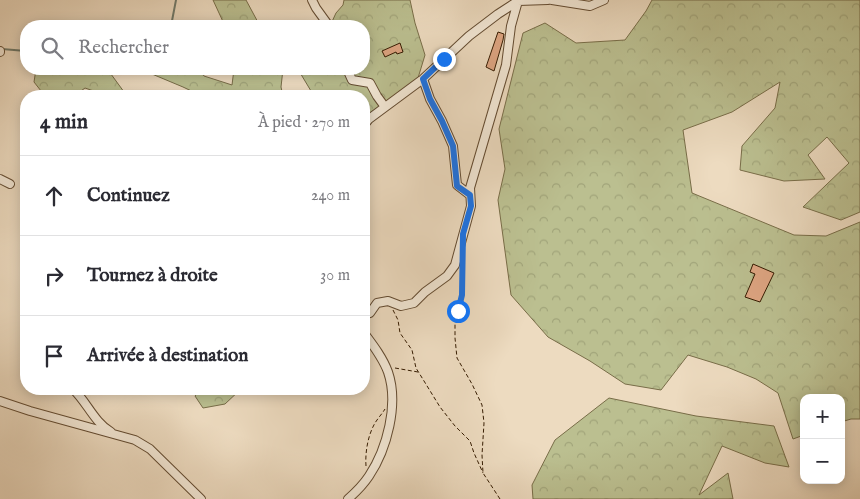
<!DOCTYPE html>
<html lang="fr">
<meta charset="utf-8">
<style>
body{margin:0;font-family:"IM FELL English",serif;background:#f7f7f7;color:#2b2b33}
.controls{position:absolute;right:15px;bottom:15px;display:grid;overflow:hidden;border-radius:10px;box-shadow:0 2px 12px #0003}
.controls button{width:45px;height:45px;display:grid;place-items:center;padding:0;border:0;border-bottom:1px solid #e1e1e2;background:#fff;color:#2b2b33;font:25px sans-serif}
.stop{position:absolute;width:15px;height:15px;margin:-11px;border:4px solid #1a73e8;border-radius:50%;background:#fff}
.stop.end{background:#1a73e8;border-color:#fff;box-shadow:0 1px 5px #0008}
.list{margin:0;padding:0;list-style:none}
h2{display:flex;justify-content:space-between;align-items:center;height:65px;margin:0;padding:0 20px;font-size:21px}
h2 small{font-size:16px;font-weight:400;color:#7c7c81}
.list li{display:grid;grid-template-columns:32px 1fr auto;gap:15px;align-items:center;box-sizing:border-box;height:80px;padding:0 20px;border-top:1px solid #e1e1e2}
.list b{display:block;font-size:19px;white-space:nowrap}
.list em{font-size:16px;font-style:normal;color:#7c7c81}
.icon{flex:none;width:28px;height:28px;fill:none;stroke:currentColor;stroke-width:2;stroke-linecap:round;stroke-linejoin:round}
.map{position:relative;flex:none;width:860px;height:499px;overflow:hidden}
.search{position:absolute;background:#fff;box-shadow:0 2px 12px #0003;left:20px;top:20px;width:350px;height:55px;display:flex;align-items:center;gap:12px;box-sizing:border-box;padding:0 18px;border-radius:20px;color:#7c7c81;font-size:19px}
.panel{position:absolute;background:#fff;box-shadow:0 2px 12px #0003;left:20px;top:90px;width:350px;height:305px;border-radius:20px}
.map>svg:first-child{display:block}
</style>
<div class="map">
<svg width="860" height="499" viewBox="0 0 860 499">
<defs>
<pattern id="forest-crowns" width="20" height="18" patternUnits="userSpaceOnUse" patternTransform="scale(1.25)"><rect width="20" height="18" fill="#bbbf90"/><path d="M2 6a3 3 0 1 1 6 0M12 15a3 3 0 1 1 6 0" fill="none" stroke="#a1a47a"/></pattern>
</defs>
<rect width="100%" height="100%" fill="#eddbc0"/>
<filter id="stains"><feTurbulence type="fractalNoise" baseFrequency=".004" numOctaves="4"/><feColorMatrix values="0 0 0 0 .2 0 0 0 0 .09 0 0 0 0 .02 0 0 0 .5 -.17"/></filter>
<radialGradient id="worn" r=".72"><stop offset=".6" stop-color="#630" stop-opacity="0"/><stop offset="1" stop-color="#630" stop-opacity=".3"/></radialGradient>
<!-- forest -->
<path fill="url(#forest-crowns)" stroke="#786d48" d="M 213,0 L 246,0 L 260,26 L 225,26 Z
M 344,0 L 410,0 L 415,23 L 425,55 L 418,78 L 364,122 L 364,96 L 314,96 L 299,71 L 300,69 L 364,69 L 364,26 L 330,26 L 336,13 L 343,5 Z
M 652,0 L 860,0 L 860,212 L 841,220 L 803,207 L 849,163 L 827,137 L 808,155 L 825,179 L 784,181 L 740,170 L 742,146 L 775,108 L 780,82 L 732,112 L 683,130 L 692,193 L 794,235 L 826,236 L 860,222 L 860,419 L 851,419 L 841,422 L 841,398 L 804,398 L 804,435 L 793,439 L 778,393 L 756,379 L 727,367 L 688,355 L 661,390 L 625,384 L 590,361 L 548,337 L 511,295 L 498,200 L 505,169 L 499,129 L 523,33 L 545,23 L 576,43 L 625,40 L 646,11 Z
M 36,69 L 109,69 L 108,70 L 127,96 L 108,96 L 85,88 L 74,96 L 45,96 L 34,82 Z
M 140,69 L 199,69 L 204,76 L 232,85 L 234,69 L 283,69 L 281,87 L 283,96 L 202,96 L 183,87 Z
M 201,389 L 241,389 L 225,404 L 203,408 L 195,396 Z
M 609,398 L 696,416 L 774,426 L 789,467 L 765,463 L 722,446 L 699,495 L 728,473 L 733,499 L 533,499 L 532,485 L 555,440 Z"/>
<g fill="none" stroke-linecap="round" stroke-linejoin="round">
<!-- stream -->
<path stroke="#717b6c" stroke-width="2" d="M 171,26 L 176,0
M 2,49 L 26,51"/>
</g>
<!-- building -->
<path fill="#dea582" stroke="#351b01" d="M 498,32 L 504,34 L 503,40 L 494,71 L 486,67 Z
M 400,43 L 403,52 L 397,54 L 396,52 L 385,57 L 382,51 Z
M 753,264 L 774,273 L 760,302 L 745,297 L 755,274 L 750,272 Z"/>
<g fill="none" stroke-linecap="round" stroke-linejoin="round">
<defs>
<path id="minor" d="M 312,0 L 316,8 L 329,26
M 552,0 L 590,6 L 604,0
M 0,52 L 0,51
M 347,69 L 352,80 L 370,83 L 377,96 L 385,107
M 423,79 L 430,99 L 442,121 L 453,146 L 457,185 L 470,195
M 364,125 L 369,119 L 423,79 L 469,36 L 498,14 L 518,1 L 548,0
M 0,179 L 10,184
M 364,314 L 370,313 L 377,303 L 388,301 L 401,306 L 414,303 L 425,292 L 447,276 L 455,265 L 471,206 L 470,188 L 506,65 L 511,26 L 518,1
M 73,389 C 87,402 94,422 111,432
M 0,401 L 30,411 L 135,440 L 150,449 L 201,499
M 348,499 C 356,492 363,485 369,476 C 387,449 399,404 388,372 C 383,358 373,345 364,333"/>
</defs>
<!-- minor casing -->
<use href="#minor" stroke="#634b31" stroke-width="10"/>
<!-- path -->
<path stroke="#351b01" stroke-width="1" stroke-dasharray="4 2.5" stroke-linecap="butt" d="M 462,267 L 462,295 L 455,324 L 455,338 L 457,358 L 472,384 L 482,405 L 484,423 L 482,455 L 483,473 L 500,499
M 393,310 L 398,320 L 400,333 L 412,350 L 416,368 L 440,407 L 455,426 L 470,441 L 474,453 L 483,473
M 395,368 L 418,372
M 366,466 C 365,452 368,435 375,423 C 378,418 382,414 385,409"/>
<!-- minor -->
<use href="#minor" stroke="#f3e8d6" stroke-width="8"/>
</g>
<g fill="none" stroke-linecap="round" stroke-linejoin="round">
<!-- route -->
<path stroke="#1a73e8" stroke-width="6" d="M 444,59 L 423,79 L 430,99 L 442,121 L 453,146 L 457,186 L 470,195 L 471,206 L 463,234 L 462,295 L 458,311"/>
</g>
<rect width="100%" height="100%" filter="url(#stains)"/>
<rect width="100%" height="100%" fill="url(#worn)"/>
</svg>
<div class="controls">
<button>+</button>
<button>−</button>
</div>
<div class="stop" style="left:458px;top:311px"></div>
<div class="stop end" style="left:444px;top:59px"></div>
<div class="search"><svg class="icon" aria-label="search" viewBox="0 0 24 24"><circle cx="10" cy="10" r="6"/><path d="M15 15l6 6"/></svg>Rechercher</div>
<section class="panel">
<h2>4 min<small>À pied · 270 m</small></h2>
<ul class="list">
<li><svg class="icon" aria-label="ahead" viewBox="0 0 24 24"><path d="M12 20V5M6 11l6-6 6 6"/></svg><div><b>Continuez</b></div><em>240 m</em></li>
<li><svg class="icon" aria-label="right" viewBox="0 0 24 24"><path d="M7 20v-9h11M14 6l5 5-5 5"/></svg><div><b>Tournez à droite</b></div><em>30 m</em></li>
<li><svg class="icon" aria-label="arrive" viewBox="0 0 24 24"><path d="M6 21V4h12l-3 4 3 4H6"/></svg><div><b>Arrivée à destination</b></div></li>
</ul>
</section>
</div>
